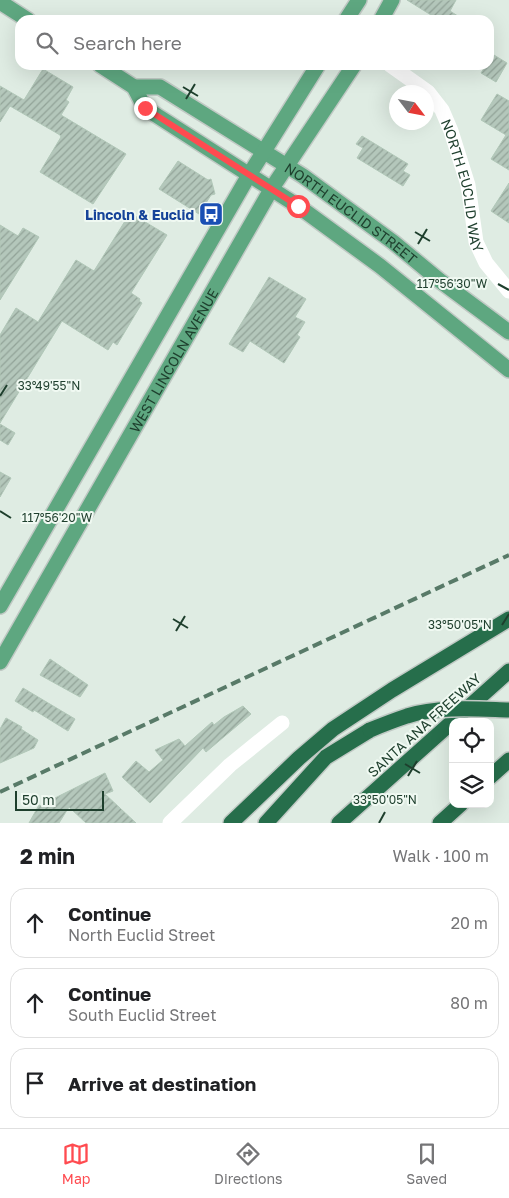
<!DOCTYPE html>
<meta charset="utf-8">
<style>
body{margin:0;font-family:"Golos Text",sans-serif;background:#f2f2f2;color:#202124}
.controls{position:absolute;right:15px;bottom:15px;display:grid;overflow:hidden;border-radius:10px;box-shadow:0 5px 20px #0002}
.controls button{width:45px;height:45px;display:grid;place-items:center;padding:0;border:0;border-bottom:1px solid #e0e0e0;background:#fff;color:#202124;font:25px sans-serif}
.compass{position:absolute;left:389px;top:85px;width:45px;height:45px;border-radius:50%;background:#fff;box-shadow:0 5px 20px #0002;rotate:122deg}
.scale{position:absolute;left:15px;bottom:12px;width:89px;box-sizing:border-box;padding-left:5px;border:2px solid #1e3f2d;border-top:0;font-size:14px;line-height:18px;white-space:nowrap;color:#1e3f2d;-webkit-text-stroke:4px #f0f9f2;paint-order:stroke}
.stop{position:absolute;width:15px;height:15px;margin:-11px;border:4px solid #ff4b50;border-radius:50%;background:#fff}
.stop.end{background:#ff4b50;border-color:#fff;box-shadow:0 1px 5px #0008}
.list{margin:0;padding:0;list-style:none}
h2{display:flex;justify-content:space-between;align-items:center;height:65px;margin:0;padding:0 20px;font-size:21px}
h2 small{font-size:16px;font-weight:400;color:#757577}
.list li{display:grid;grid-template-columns:32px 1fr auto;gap:15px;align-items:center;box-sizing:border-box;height:70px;margin:0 10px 10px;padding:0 10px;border:1px solid #e0e0e0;border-radius:15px}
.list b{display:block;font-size:19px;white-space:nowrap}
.list p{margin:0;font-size:16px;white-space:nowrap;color:#757577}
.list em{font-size:16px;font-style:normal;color:#757577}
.icon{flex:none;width:28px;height:28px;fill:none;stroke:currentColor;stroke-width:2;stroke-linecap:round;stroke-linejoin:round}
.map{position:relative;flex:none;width:509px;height:823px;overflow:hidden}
.search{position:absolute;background:#fff;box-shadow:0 5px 20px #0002;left:15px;right:15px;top:15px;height:55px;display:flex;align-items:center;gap:12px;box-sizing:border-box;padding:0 18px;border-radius:15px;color:#757577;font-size:19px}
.sheet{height:305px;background:#fff}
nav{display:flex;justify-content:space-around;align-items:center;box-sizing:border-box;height:70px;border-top:1px solid #e0e0e0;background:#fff;font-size:14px;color:#757577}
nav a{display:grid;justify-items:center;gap:2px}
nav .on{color:#ff4b50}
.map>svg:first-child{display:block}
</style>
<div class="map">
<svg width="509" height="823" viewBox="0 0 509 823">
<defs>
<pattern id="building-hatch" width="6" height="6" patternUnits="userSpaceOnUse" patternTransform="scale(1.25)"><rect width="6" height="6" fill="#b4c7bb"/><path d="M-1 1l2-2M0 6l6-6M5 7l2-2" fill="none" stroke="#92a398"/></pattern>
</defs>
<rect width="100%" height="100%" fill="#dfece3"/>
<!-- building -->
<path fill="url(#building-hatch)" stroke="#b1c7b8" d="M 407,0 L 456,0 L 450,11 L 464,20 L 439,20 Z
M 489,52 L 507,63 L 496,82 L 481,73 L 486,65 L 489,65 Z
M 43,69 L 73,87 L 66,100 L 69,102 L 61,115 L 126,154 L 93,204 L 40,172 L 61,137 L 60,135 L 10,106 L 0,122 L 0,86 L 24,100 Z
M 497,94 L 509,101 L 509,170 L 491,159 L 506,135 L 481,120 Z
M 362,136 L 408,164 L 403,171 L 410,175 L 403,186 L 357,158 L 363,148 L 356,144 Z
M 178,161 L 208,180 L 211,179 L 215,194 L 211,195 L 199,214 L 159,189 Z
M 509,183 L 509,223 L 491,211 Z
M 130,213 L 167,235 L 131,293 L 140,299 L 139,301 L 142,303 L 117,345 L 113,342 L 108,350 L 62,321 L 0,423 L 0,335 L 16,308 L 38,322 L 76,260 L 94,271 Z
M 0,225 L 18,236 L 23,228 L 39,237 L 0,300 Z
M 269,277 L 306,299 L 295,317 L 305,322 L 297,335 L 300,337 L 284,363 L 250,341 L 243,352 L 229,344 Z
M 0,424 L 15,433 L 8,445 L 0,440 Z
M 0,472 L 11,478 L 0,497 Z
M 50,659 L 88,685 L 80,697 L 40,675 Z
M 23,688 L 75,719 L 68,731 L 34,710 L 33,712 L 15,701 Z
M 243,706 L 251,714 L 206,752 L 203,748 L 150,803 L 122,777 L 136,761 L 149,772 L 163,760 L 155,750 L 179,739 L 185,746 L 212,722 L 214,725 L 224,717 Z
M 6,718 L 22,727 L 21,729 L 38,740 L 34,748 L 0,763 L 0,729 Z
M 105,773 L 113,791 L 105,794 L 136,823 L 86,823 L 69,807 L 59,823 L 29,823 L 39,805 L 43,807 L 47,802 Z"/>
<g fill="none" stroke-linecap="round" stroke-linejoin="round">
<defs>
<g id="major">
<path d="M 0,2 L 28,20"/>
<path d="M 346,20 L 359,0"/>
<path d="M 381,20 L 392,0"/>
<path d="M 100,65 L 134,87 L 145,108 L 298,206 L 380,266 L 509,370"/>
<path id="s2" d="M 134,87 L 160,87 L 303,176 L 393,242 L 439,280 L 509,332"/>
<path d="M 0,606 L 249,175 L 318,65"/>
<path id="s3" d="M 0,662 L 272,188 L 354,65"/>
</g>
<path id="highway" d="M 490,777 L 509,760
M 231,823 L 299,758 L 333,729 L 392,690 L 509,619
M 266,823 L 326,757 L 370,730
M 339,823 L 509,671
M 440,823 L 461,804"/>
</defs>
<!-- major casing -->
<use href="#major" stroke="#c0c9c4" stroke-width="18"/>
<!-- highway casing -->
<use href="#highway" stroke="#c0c9c4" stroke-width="18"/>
<!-- minor -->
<g stroke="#fff" stroke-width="15">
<path id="s1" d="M 390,65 L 428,92 L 442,110 L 451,131 L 468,185 L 476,242 L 486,263 L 509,291"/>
<path d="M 170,823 L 230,765 L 282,723"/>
</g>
<!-- major -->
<use href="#major" stroke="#5ea780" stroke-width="15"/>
<!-- highway -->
<use href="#highway" stroke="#266e4b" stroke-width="15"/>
<!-- rail -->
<path stroke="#587a68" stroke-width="4" stroke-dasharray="10 5" stroke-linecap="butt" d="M 0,792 L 509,555"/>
<defs>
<path id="highway-bridge" d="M 370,730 C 382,725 395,720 407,716 C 440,706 475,709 509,710"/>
</defs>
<!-- highway-bridge casing -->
<use href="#highway-bridge" stroke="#c0c9c4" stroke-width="18" stroke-linecap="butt"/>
<!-- highway-bridge -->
<use href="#highway-bridge" stroke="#266e4b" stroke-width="15"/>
</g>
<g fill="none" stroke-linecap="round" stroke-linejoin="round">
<!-- route -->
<path stroke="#ff4b50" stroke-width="6" d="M 145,108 L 298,206"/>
</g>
<!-- ticks -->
<path fill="none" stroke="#1e3f2d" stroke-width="2" d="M 183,87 L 198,96M 186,99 L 195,84M 415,232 L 430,241M 418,244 L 427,229M 498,284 L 509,290M 0,396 L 7,385M 0,511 L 11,518M 173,619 L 188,628M 502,625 L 509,614M 176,631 L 185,616M 405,764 L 420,773M 408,776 L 417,761M 379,823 L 385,812"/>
<!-- icons -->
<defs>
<symbol id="bus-square" viewBox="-11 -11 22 22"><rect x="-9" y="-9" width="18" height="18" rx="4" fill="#1a4fb4" stroke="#f0f9f2"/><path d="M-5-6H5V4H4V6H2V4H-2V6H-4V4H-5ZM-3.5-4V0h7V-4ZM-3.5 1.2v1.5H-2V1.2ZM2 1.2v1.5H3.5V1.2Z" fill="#fff"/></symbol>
</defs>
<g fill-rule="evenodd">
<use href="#bus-square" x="197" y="200" width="28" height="28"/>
</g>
<g text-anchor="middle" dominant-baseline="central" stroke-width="4" stroke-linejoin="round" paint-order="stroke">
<!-- street labels -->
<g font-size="14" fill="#1e3f2d" stroke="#f0f9f2">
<text stroke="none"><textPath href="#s1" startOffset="148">NORTH EUCLID WAY</textPath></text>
<text stroke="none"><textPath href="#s2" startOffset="255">NORTH EUCLID STREET</textPath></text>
<text stroke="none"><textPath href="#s3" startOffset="348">WEST LINCOLN AVENUE</textPath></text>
<text transform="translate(424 725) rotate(-42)">SANTA ANA FREEWAY</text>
</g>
<!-- transit labels -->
<g font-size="14" font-weight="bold" fill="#164399" stroke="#f0f9f2" text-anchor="end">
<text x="194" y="214">Lincoln &amp; Euclid</text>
</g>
</g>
<g font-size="12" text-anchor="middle" fill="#1e3f2d" stroke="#f0f9f2" stroke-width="4" stroke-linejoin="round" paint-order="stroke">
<text x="452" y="288">117°56'30"W</text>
<text x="49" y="390">33°49'55"N</text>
<text x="57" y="522">117°56'20"W</text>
<text x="460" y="629">33°50'05"N</text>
<text x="385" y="804">33°50'05"N</text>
</g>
</svg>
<div class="controls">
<button><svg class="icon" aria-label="locate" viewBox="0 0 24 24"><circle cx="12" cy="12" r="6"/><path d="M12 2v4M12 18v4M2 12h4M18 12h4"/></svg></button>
<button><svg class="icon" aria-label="layers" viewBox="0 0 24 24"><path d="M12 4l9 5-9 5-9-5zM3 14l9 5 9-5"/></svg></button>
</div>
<svg class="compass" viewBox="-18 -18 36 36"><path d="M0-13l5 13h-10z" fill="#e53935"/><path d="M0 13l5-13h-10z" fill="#757577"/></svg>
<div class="scale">50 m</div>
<div class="stop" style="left:298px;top:206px"></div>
<div class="stop end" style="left:145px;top:108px"></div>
<div class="search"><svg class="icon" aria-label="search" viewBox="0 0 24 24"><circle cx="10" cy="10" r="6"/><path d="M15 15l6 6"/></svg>Search here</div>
</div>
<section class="sheet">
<h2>2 min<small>Walk · 100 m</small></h2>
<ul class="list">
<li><svg class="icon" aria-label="ahead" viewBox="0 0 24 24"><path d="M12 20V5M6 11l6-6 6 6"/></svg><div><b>Continue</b><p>North Euclid Street</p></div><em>20 m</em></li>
<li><svg class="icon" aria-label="ahead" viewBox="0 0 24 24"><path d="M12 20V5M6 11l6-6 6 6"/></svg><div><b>Continue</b><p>South Euclid Street</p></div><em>80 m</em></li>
<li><svg class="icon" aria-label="arrive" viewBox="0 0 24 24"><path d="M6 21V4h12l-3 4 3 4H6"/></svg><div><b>Arrive at destination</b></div></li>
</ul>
</section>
<nav>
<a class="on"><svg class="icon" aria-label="map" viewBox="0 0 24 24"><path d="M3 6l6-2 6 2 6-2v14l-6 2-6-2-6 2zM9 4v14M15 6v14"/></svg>Map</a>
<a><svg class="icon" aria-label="directions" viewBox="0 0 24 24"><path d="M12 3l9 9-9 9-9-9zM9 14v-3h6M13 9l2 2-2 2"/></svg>Directions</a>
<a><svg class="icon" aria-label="saved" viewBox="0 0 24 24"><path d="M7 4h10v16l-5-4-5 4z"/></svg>Saved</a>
</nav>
